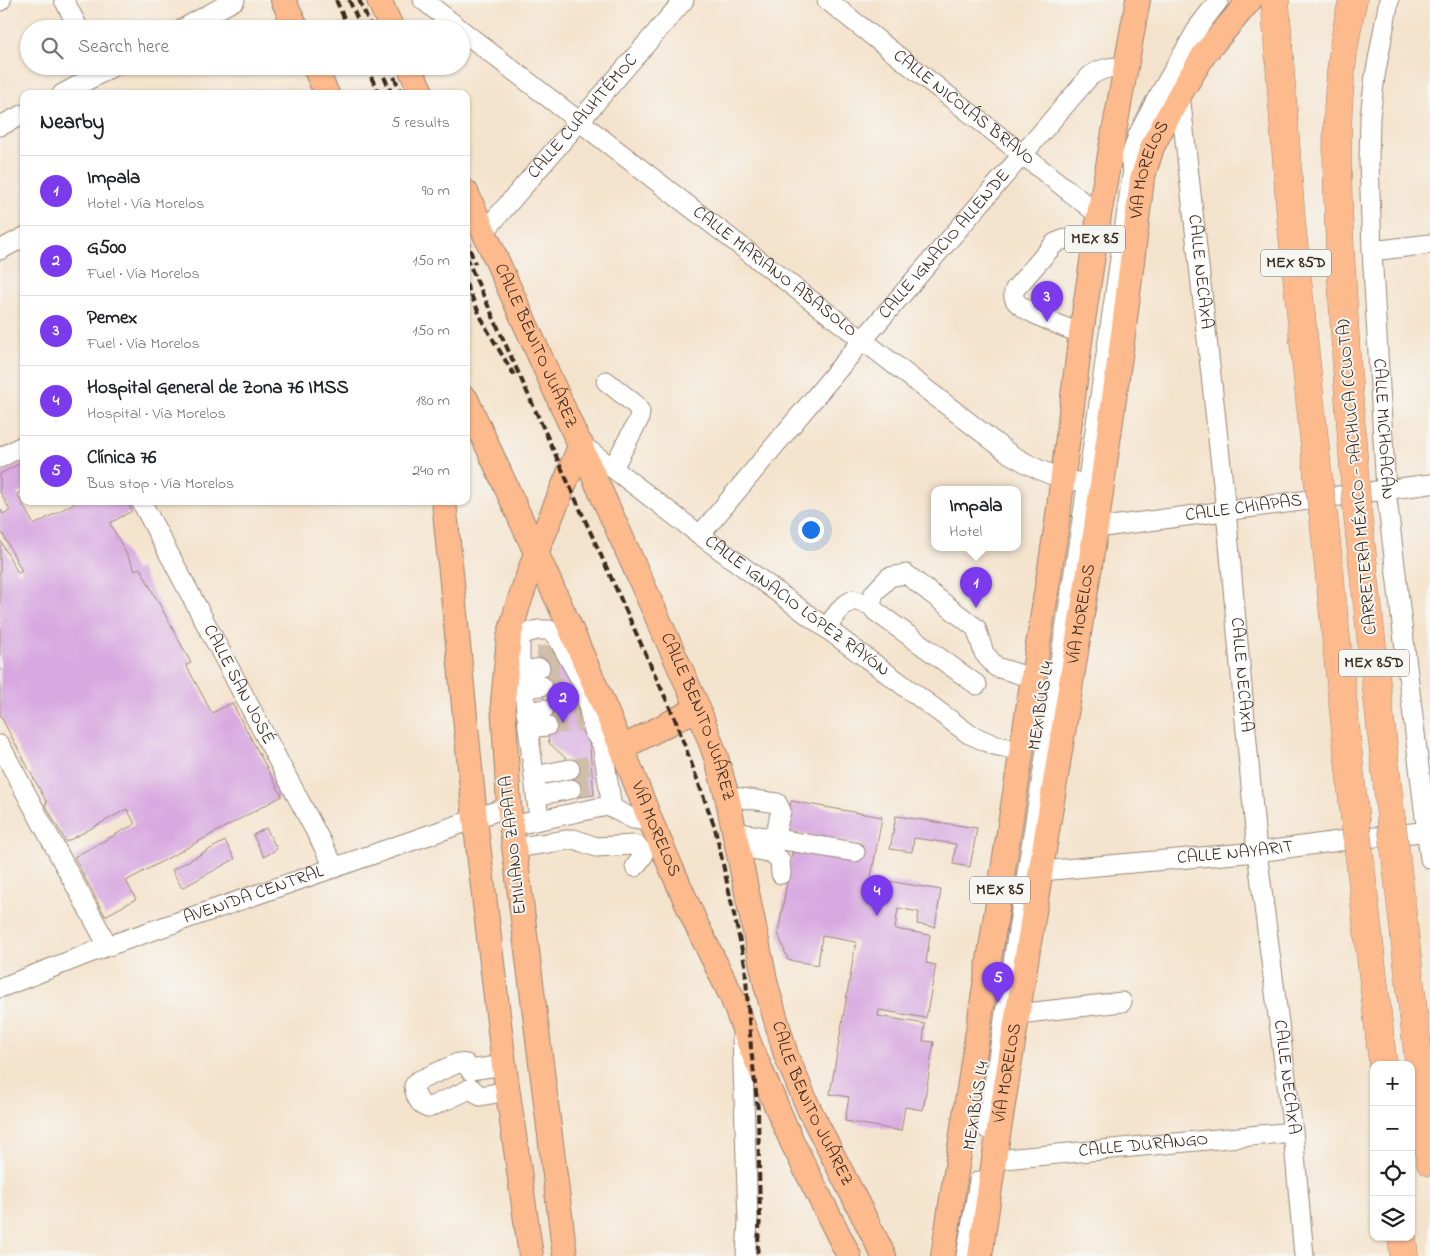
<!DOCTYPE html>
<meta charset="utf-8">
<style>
body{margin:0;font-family:"Indie Flower",sans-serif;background:#f2f2f2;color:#202124}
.controls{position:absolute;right:15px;bottom:15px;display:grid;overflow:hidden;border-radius:10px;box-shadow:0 1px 4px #0004}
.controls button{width:45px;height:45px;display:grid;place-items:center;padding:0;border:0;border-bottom:1px solid #e0e0e0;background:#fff;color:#202124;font:25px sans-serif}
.you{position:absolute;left:810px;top:529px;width:18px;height:18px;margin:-12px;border:4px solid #fff;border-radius:50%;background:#1a73e8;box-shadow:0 0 0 8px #1a73e833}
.badge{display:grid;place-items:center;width:32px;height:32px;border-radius:50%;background:#7c3aed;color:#fff;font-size:16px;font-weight:700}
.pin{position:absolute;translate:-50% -41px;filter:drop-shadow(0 1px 2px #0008)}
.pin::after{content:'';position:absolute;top:26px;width:18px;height:15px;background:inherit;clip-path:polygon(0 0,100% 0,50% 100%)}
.popup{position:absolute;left:931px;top:486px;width:90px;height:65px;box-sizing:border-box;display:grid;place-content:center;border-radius:10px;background:#fff;filter:drop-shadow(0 1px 4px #0005);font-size:16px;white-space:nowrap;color:#757577}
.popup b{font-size:19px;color:#202124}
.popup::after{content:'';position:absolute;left:50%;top:100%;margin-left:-10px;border:10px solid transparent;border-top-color:#fff}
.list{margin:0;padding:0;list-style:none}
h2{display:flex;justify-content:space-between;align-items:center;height:65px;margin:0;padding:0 20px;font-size:21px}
h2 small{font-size:16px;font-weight:400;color:#757577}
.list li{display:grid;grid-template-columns:32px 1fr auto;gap:15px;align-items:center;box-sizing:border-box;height:70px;padding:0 20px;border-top:1px solid #e0e0e0}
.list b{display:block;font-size:19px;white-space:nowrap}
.list p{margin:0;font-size:16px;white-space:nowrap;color:#757577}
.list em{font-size:16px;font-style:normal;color:#757577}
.icon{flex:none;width:28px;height:28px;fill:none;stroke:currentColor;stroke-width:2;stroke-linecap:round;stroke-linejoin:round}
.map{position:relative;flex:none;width:1430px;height:1256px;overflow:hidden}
.search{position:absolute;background:#fff;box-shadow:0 1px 4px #0004;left:20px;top:20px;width:450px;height:55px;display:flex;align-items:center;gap:12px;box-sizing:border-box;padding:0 18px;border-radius:28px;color:#757577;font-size:19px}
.panel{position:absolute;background:#fff;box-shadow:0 1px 4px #0004;left:20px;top:90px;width:450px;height:415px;border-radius:10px}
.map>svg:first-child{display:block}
</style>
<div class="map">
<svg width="1430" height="1256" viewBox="0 0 1430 1256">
<rect width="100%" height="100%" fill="#f6f6f2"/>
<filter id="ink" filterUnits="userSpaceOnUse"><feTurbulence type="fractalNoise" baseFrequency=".02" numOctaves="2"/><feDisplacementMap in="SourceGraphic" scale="10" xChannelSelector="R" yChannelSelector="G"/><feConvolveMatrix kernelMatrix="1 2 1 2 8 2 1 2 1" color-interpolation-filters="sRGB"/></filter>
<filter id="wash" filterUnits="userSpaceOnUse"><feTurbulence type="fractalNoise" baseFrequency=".0096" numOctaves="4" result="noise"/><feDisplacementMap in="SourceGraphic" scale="20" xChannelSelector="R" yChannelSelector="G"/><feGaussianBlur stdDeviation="1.12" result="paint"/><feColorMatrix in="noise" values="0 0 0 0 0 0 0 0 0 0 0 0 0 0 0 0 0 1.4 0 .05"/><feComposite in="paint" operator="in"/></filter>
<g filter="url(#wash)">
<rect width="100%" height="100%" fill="#f4e3cc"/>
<g id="blocks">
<!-- building -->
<path fill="#d8a9e0" d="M 24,461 L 24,490 L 17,494 L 34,525 L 78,501 L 127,501 L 132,511 L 110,523 L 135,570 L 140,568 L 191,663 L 186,665 L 212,713 L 232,703 L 282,796 L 126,881 L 136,899 L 105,916 L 74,857 L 135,824 L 127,809 L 66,842 L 45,804 L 47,803 L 0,715 L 0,540 L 18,573 L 22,571 L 0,529 L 0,508 L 3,514 L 10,510 L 0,492 L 0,474 Z
M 554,650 L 574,682 L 580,730 L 589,738 L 594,795 L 572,798 L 569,761 L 549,743 L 538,653 Z
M 791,801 L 882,817 L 871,878 L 941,890 L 935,927 L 917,924 L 919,912 L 898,908 L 895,929 L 930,935 L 926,963 L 936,965 L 926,1018 L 879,1010 L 878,1016 L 925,1024 L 923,1041 L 934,1042 L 923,1110 L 905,1107 L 901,1131 L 845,1121 L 849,1097 L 830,1094 L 856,942 L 822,936 L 818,965 L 788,960 L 778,933 L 793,848 L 857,859 L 860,844 L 786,831 Z
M 896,816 L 977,828 L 970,867 L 953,864 L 956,844 L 914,838 L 912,852 L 890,849 Z
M 266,828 L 277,849 L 264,857 L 253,835 Z
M 225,841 L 235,859 L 182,888 L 172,870 Z
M 1017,871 L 1024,872 L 1007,966 L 1000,964 Z
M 988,1042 L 996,1043 L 983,1129 L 975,1128 Z"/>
</g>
</g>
<g filter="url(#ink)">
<use href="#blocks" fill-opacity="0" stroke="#988675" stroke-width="1"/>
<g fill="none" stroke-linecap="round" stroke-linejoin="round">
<!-- minor-tunnel -->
<path stroke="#cfbea9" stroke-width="19" stroke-dasharray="19 9" stroke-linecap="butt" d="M 538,656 L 556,654
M 540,668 L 566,668
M 542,686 L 575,687
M 544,709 L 577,707
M 547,726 L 579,721
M 570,769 L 592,765
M 571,789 L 593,783"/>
<defs>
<g id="minor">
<path d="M 64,0 L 79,29"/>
<path d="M 423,0 L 460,29"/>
<path id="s1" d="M 827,0 L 1099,215"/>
<path id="s2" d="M 1389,0 L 1375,76 L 1370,117 L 1369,161 L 1372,251 L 1386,490 L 1430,859"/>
<path d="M 0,1 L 1,0"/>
<path d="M 182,29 L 235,0"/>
<path id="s3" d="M 461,30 L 1010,454 C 1031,466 1051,477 1074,481"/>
<path d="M 62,94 L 114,66"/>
<path id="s4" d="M 1180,94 L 1226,511 L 1257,852 L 1293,1132 L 1304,1256"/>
<path d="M 0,126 L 24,114"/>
<path id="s5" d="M 484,232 L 684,0"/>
<path d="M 0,250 L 24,237"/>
<path d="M 1372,251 L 1430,244"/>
<path d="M 1081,334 C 1067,328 1021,311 1015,300 C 1013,296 1013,293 1015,289 L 1055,243 L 1065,239 L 1095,239"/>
<path d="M 606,381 L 636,405 L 640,412 L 639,419 L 613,468"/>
<path id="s6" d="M 581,444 L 700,535 L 969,734 L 994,745 L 1021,751"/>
<path d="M 0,458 L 24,445"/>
<path id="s7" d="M 141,501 L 335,868"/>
<path id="s8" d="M 1096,528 L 1430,484"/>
<path id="s9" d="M 700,535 L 862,341 L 1090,76 C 1101,68 1112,67 1126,66"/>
<path d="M 826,628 L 843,606 L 853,600 L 871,605"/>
<path d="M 520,635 L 520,658 L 539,819"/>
<path d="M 509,637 L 538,630 L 549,630 L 557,637 L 585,687 L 593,731 L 601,742 L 603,749 L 612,808"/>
<path d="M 522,671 L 540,668"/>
<path d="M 977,685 L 875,611 L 871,605 L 874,593 L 889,577 L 906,574 L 976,628 L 984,653 L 996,667 L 1032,678"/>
<path d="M 524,688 L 542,686"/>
<path d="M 526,712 L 544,709"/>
<path d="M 528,728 L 547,726"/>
<path d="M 0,745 L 108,946"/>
<path d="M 534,776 L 570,769"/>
<path d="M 536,796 L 571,789"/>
<path d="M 727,796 L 777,803 L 781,811 L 774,839"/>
<path d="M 511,826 L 607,806 L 612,808 L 633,819 L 651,822"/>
<path d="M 735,832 L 855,852"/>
<path d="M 738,846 L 772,853 L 780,860 L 781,874"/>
<path d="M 514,848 L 574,839 L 596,847 L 633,845 L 637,846 L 643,852 L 643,856 L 635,867"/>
<path id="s10" d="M 1041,871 L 1257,852 L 1339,841 L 1430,831"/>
<path id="s11" d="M 0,988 L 108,946 L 475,819 L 509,806"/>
<path d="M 1018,1014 L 1122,1002"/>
<path d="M 742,1035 L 748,1221 L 746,1256"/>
<path d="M 504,1065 L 470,1070 L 466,1064 L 458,1063 L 418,1081 L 414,1086 C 415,1095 419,1105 428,1108 L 466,1091 L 471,1088 L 480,1096 L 508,1091"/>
<path d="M 987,1129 L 1081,527 L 1133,169 L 1130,160 L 1138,135 L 1154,104 L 1199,26 L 1219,0"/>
<path id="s12" d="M 994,1160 L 1293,1132"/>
<path d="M 966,1256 L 979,1181"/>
</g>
<g id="major">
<path d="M 283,0 L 297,29"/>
<path d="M 379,0 L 392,29"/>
<path d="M 314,66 L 327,94"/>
<path d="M 409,66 L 422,94"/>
<path id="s13" d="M 466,192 L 698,708 L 716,757 L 727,796 L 766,985 L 786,1055 L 809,1109 L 884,1256"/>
<path id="s14" d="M 466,399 L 569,625 L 622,748 L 651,822 L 697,926 L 732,997 L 751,1048 L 793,1144 L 849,1256"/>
<path d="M 444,501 L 475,819 L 504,1065 L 531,1256"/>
<path d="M 622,748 L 698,708"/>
<path d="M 565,1256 L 509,806 L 503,702 L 509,637 L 518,605 L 536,553 L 581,444"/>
<path d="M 943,1256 L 1057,523 L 1081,334 L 1099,215 L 1138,0"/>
<path id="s15" d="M 980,1256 L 994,1160 L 1096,528 L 1124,327 L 1142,179 L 1152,147 L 1180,94 L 1205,53 L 1250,0"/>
</g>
<path id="highway" d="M 1275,0 L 1291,219 L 1319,486
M 1353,0 C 1333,83 1336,164 1340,249 C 1344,327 1349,405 1355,483
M 1357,509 L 1391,818
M 1323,512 L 1355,820
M 1395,849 L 1430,1162
M 1359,852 L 1383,1065
M 1402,1237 L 1404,1256"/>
</defs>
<!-- minor casing -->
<use href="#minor" stroke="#988675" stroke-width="21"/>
<!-- major casing -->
<use href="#major" stroke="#988675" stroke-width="26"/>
<!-- highway casing -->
<use href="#highway" stroke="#988675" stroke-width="29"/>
<!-- minor -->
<use href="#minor" stroke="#fff" stroke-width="19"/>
<!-- major -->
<use href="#major" stroke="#fcba8d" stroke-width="24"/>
<!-- highway -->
<use href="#highway" stroke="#fcba8d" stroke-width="28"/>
<!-- rail -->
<path stroke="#3b2a1e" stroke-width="4" stroke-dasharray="8 4" stroke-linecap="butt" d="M 336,0 L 349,29
M 349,0 L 362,29
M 359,0 L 372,29
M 366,66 L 379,94
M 379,66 L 392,94
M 389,66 L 402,94
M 466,238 L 475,264
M 466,257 L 675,719 L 715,828 L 745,964 L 751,1048 L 758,1110 L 760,1217 L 757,1256
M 466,284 L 485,326 L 514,375"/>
<defs>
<path id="highway-bridge" d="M 1355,483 L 1357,509
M 1319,486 L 1323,512
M 1391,818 L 1395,849
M 1355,820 L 1359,852"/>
</defs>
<!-- highway-bridge casing -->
<use href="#highway-bridge" stroke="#988675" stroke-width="29" stroke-linecap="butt"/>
<!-- highway-bridge -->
<use href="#highway-bridge" stroke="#fcba8d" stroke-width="28"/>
</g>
</g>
<g text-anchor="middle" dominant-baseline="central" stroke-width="4" stroke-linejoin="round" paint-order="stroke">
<!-- shield labels -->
<g fill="#f6f6f2" stroke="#73675e" stroke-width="1">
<rect x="1065" y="225.5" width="60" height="27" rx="4"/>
<rect x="1261" y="249.5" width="70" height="27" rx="4"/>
<rect x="1339" y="649.5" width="70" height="27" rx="4"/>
<rect x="970" y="876.5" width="60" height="27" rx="4"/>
</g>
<g font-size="16" font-weight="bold" fill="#3b2a1e">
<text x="1095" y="239">MEX 85</text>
<text x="1296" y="263">MEX 85D</text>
<text x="1374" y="663">MEX 85D</text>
<text x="1000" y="890">MEX 85</text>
</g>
<!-- street labels -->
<g font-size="18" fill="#3b2a1e" stroke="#f6f6f2">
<text stroke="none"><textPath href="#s1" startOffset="174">CALLE NICOLÁS BRAVO</textPath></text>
<text stroke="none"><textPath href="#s5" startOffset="152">CALLE CUAUHTÉMOC</textPath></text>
<text stroke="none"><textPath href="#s15" startOffset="1100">VÍA MORELOS</textPath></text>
<text stroke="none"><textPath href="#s9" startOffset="380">CALLE IGNACIO ALLENDE</textPath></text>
<text stroke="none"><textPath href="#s4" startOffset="179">CALLE NECAXA</textPath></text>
<text stroke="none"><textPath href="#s3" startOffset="396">CALLE MARIANO ABASOLO</textPath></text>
<text stroke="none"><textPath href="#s13" startOffset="169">CALLE BENITO JUÁREZ</textPath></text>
<text stroke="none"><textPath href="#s2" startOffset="431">CALLE MICHOACÁN</textPath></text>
<text transform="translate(1358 477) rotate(-95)">CARRETERA MÉXICO - PACHUCA (CUOTA)</text>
<text stroke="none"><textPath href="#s8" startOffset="149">CALLE CHIAPAS</textPath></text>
<text stroke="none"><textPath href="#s6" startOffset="270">CALLE IGNACIO LÓPEZ RAYÓN</textPath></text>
<text stroke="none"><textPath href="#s15" startOffset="650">VÍA MORELOS</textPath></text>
<text stroke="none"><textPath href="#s4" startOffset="584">CALLE NECAXA</textPath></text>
<text stroke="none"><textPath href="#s7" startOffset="208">CALLE SAN JOSÉ</textPath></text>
<text transform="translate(1042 706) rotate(-81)">MEXIBÚS L4</text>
<text stroke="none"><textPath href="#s13" startOffset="574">CALLE BENITO JUÁREZ</textPath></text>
<text stroke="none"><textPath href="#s14" startOffset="470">VÍA MORELOS</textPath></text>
<text transform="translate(514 845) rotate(-96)">EMILIANO ZAPATA</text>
<text stroke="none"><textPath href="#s10" startOffset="195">CALLE NAYARIT</textPath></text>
<text stroke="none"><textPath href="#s11" startOffset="270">AVENIDA CENTRAL</textPath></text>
<text stroke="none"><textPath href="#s15" startOffset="185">VÍA MORELOS</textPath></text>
<text stroke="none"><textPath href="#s4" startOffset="989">CALLE NECAXA</textPath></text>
<text stroke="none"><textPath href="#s13" startOffset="979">CALLE BENITO JUÁREZ</textPath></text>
<text transform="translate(977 1106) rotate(-81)">MEXIBÚS L4</text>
<text stroke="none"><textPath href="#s12" startOffset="150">CALLE DURANGO</textPath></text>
</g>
</g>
</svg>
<div class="controls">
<button>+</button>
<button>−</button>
<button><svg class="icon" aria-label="locate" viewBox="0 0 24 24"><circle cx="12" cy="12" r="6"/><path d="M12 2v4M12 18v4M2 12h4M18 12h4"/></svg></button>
<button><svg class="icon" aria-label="layers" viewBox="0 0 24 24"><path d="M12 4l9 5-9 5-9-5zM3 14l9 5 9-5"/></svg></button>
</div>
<div class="you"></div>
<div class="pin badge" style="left:976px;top:608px">1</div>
<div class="popup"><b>Impala</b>Hotel</div>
<div class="pin badge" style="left:563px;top:723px">2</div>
<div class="pin badge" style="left:1047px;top:322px">3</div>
<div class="pin badge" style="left:877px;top:916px">4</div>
<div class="pin badge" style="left:998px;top:1003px">5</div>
<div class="search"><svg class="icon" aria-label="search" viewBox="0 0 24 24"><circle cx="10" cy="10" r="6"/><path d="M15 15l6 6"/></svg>Search here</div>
<section class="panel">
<h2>Nearby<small>5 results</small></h2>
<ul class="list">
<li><span class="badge">1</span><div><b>Impala</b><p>Hotel · Vía Morelos</p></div><em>90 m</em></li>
<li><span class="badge">2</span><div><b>G500</b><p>Fuel · Vía Morelos</p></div><em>150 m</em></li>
<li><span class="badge">3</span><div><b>Pemex</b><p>Fuel · Vía Morelos</p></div><em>150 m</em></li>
<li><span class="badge">4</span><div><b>Hospital General de Zona 76 IMSS</b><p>Hospital · Vía Morelos</p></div><em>180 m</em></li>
<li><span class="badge">5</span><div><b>Clínica 76</b><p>Bus stop · Vía Morelos</p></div><em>240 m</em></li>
</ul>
</section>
</div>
